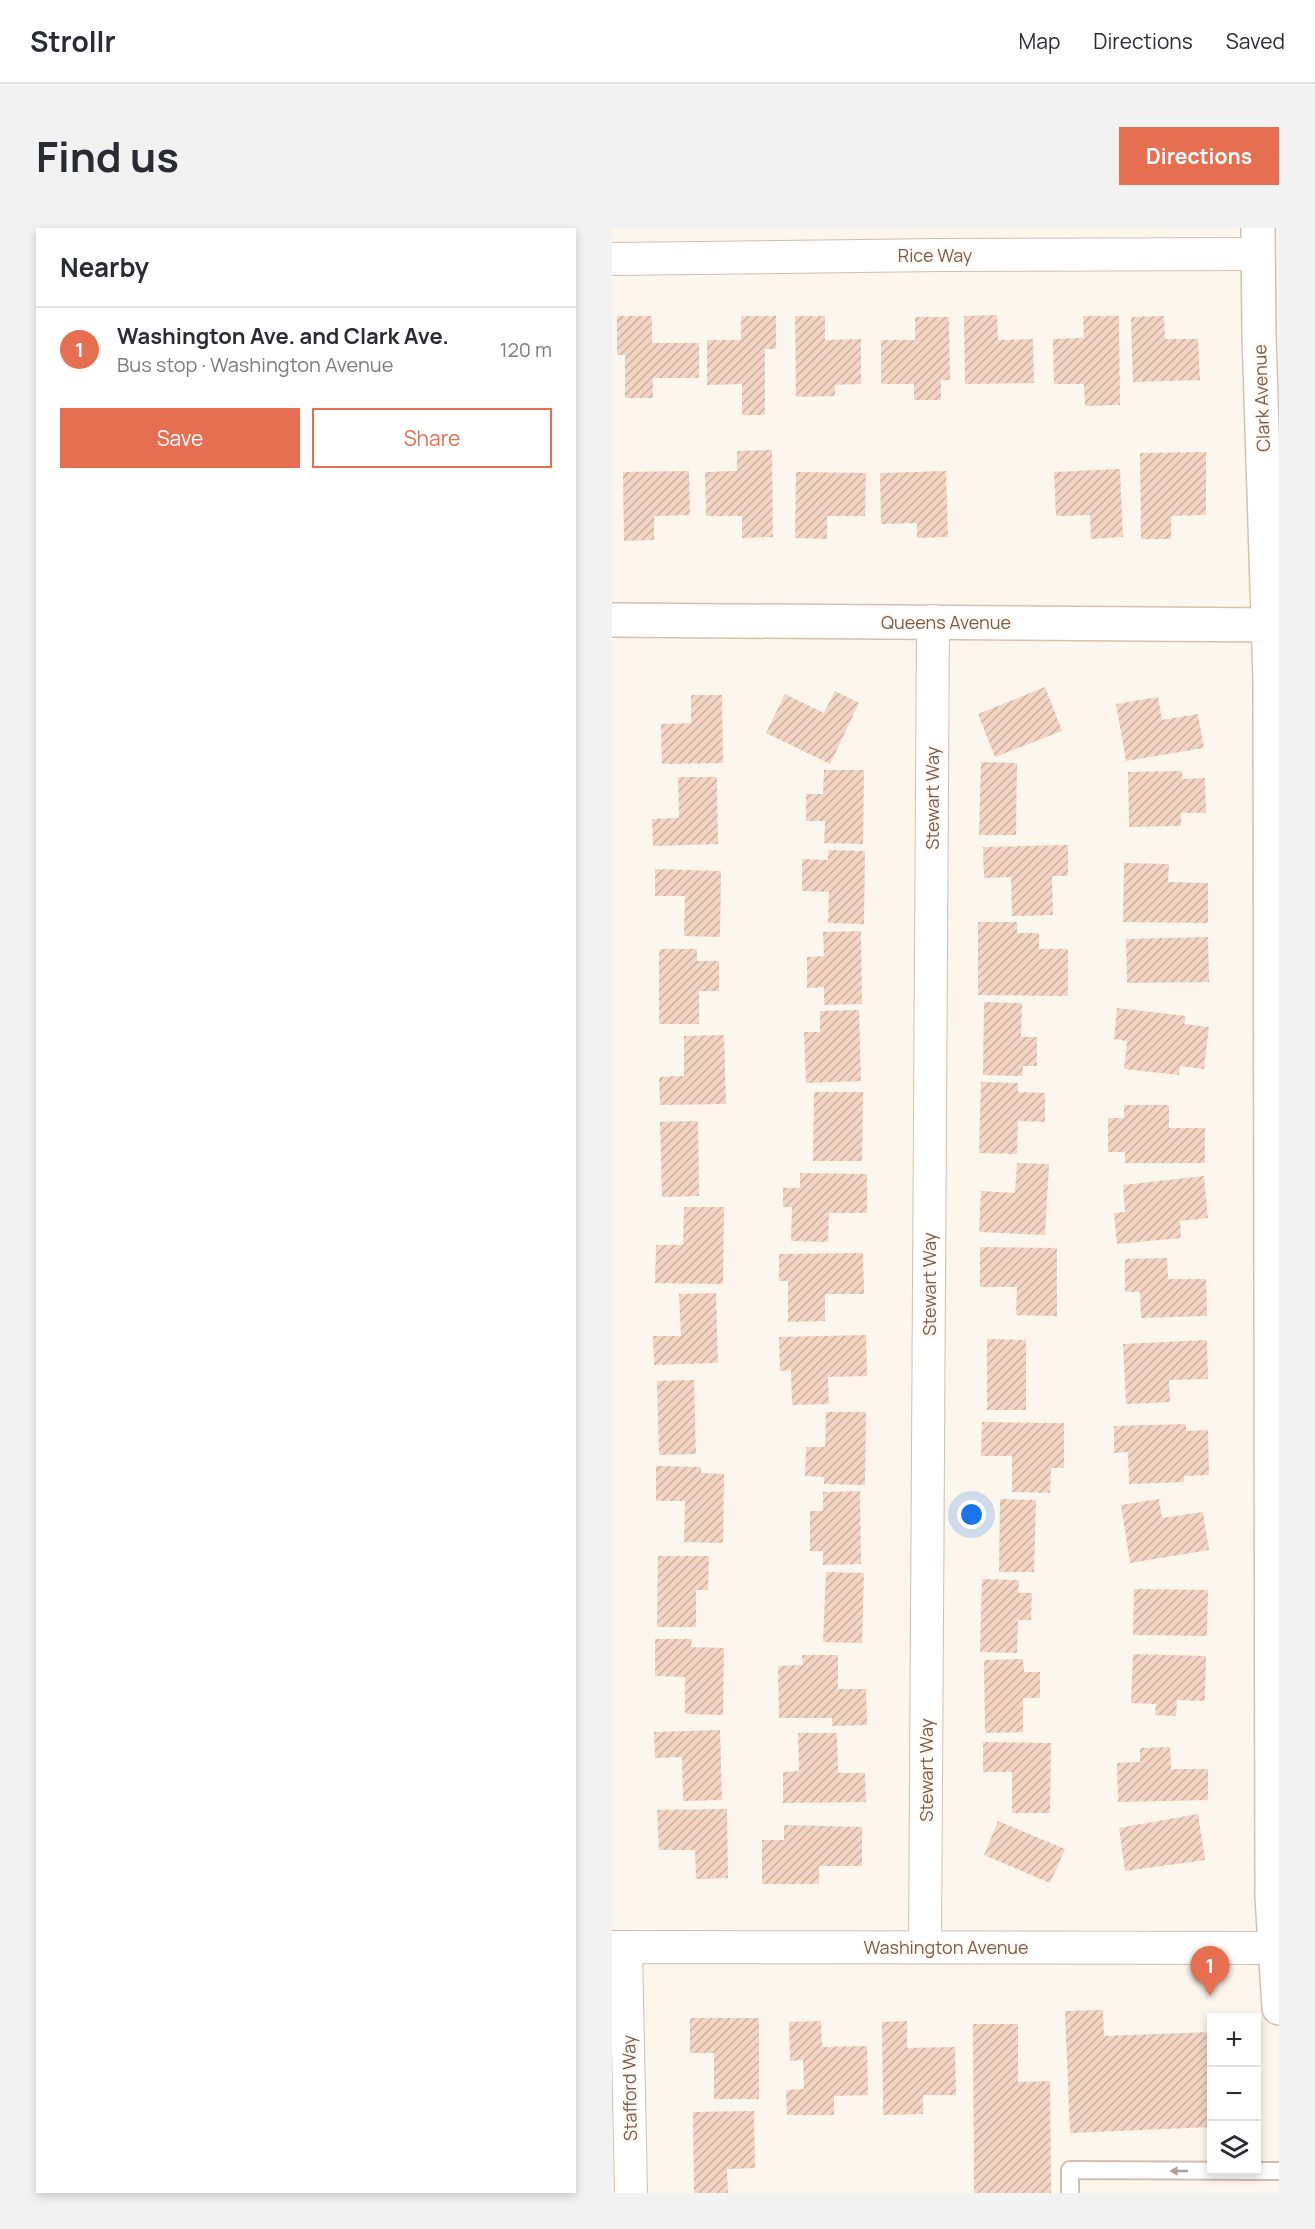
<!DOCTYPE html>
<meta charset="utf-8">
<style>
body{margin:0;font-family:Manrope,sans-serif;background:#f2f2f3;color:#2b2b33}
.controls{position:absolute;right:18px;bottom:18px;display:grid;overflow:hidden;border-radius:0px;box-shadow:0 3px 9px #0003}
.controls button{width:54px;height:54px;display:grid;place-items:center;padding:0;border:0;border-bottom:2px solid #e1e1e2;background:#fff;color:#2b2b33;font:30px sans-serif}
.you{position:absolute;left:360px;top:1287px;width:21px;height:21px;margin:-15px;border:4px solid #fff;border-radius:50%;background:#1a73e8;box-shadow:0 0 0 9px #1a73e833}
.badge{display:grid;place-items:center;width:39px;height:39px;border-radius:50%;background:#e76f51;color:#fff;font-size:20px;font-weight:700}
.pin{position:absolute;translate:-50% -50px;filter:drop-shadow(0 2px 3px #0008)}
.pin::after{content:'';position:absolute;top:32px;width:21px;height:18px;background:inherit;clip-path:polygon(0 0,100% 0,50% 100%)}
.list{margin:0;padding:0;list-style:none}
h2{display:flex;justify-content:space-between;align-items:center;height:78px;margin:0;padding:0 24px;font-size:26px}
h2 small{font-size:20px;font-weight:400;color:#7c7c81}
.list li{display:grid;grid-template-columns:39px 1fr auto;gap:18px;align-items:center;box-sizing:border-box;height:84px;padding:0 24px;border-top:2px solid #e1e1e2}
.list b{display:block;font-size:22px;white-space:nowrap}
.list p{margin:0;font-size:20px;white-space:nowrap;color:#7c7c81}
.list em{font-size:20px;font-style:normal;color:#7c7c81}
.actions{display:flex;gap:12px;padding:18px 24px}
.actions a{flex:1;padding:14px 0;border:2px solid #e76f51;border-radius:0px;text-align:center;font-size:21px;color:#e76f51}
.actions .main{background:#e76f51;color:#fff}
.icon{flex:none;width:33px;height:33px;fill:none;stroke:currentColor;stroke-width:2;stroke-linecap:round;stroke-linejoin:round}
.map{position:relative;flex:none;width:667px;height:1965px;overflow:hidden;border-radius:0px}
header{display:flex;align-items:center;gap:36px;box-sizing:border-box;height:84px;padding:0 30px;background:#fff;border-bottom:2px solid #e1e1e2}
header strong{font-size:28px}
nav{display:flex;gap:33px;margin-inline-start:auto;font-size:21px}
.intro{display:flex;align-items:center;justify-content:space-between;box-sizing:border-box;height:144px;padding:0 36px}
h1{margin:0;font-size:42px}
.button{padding:15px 27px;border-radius:0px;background:#e76f51;color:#fff;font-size:21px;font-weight:700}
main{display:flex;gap:36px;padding:0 36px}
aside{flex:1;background:#fff;border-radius:0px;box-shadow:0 3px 9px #0003}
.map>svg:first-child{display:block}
</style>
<header>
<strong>Strollr</strong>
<nav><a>Map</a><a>Directions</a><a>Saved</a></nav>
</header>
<div class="intro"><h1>Find us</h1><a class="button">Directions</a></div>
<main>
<aside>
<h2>Nearby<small></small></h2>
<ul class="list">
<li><span class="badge">1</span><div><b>Washington Ave. and Clark Ave.</b><p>Bus stop · Washington Avenue</p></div><em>120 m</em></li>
</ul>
<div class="actions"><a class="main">Save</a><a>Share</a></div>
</aside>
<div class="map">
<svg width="667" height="1965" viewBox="0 0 667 1965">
<defs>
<pattern id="building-hatch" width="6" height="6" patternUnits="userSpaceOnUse" patternTransform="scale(1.5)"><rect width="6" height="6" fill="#f3d5c3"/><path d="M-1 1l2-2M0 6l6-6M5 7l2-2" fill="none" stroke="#cab0a1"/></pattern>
</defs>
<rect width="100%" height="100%" fill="#fdf6ec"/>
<!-- building -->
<path fill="url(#building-hatch)" d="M 385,87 L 386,112 L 421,111 L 422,155 L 353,156 L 352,88 Z
M 5,88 L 40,88 L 40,115 L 87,115 L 87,150 L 41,150 L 41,170 L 13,170 L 13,127 L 5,127 Z
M 129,88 L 164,88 L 164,121 L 153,121 L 153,187 L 130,187 L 130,156 L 95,157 L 95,112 L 129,112 Z
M 183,88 L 213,88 L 213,112 L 249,111 L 249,156 L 223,157 L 223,168 L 184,169 Z
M 471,88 L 507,88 L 508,177 L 473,178 L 472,156 L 442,156 L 441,111 L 472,110 Z
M 552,88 L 553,111 L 586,111 L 588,152 L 521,154 L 519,89 Z
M 303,89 L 337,89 L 338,152 L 329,152 L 329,172 L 302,172 L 302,156 L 269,156 L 269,112 L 303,112 Z
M 160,222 L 161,309 L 130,310 L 130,288 L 94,288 L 93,244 L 125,243 L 125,223 Z
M 594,224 L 594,287 L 559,288 L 559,311 L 529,311 L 528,225 Z
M 508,241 L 511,309 L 479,311 L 478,287 L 444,288 L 442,244 Z
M 77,243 L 78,287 L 42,288 L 42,312 L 12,313 L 11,244 Z
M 334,243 L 336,309 L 305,310 L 305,295 L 269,296 L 268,245 Z
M 184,244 L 254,245 L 253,288 L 215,288 L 215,311 L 183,310 Z
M 433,459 L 450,503 L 383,529 L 366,486 Z
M 223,463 L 247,475 L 218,536 L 154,505 L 173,466 L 212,485 Z
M 79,467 L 110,467 L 111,535 L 50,536 L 49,496 L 79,495 Z
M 546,469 L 550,492 L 586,486 L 592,520 L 514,533 L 504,476 Z
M 369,534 L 405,535 L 404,607 L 367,607 Z
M 212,542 L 252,542 L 251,616 L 212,615 L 213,593 L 194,593 L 194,566 L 211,566 Z
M 570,543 L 570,551 L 593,550 L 594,585 L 569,585 L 569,598 L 517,599 L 516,544 Z
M 66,549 L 105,549 L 106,616 L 41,618 L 40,591 L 67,590 Z
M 456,617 L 456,648 L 440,648 L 441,687 L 400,688 L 399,649 L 372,650 L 371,619 Z
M 216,622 L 253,623 L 252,696 L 216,695 L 217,664 L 190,663 L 190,631 L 216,632 Z
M 512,635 L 557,636 L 556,654 L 596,655 L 596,695 L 511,694 Z
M 43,641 L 109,643 L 108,709 L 72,708 L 73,668 L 43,668 Z
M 366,694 L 405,694 L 405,705 L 427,705 L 427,721 L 456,721 L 456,768 L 366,767 Z
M 249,703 L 250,776 L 212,777 L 212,759 L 195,760 L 195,729 L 212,728 L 211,704 Z
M 596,709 L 597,754 L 515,755 L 514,711 Z
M 47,721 L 85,721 L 85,733 L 107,733 L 107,763 L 87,763 L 87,796 L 47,796 Z
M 372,774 L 410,775 L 409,809 L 425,809 L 425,838 L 411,838 L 410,848 L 371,847 Z
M 505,780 L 574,788 L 572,796 L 597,799 L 592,841 L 568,838 L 567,847 L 512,841 L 515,813 L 502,811 Z
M 247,782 L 249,853 L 194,855 L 192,804 L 208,804 L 208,783 Z
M 112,807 L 114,876 L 48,877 L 47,849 L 72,848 L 72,808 Z
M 369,854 L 406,855 L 406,864 L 433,865 L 433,894 L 406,893 L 405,926 L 367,925 Z
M 202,864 L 251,864 L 250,933 L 201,933 Z
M 512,877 L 557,877 L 557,900 L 593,900 L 593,935 L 513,935 L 513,924 L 496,924 L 496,890 L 512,890 Z
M 86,893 L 87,968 L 50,969 L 48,894 Z
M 405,935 L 437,936 L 433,1007 L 367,1004 L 369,963 L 403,965 Z
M 188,945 L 255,946 L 255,985 L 217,985 L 216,1014 L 179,1013 L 180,979 L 171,979 L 171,960 L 188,960 Z
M 592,948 L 596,990 L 568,993 L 569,1010 L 505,1016 L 502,985 L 513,984 L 511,957 Z
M 72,979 L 112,979 L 111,1056 L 43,1055 L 44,1017 L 71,1017 Z
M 368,1019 L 445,1020 L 445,1088 L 404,1087 L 405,1059 L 368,1059 Z
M 251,1025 L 252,1066 L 213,1066 L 213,1093 L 176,1094 L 176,1053 L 167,1053 L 167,1026 Z
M 555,1030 L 556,1051 L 594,1051 L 595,1088 L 529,1090 L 528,1064 L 513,1064 L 513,1031 Z
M 104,1065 L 106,1135 L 42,1137 L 41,1108 L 69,1108 L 67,1066 Z
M 254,1107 L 255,1148 L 216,1149 L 217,1176 L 180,1177 L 179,1142 L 168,1143 L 167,1109 Z
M 375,1111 L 414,1112 L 414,1182 L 375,1182 Z
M 595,1112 L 596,1151 L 557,1152 L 558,1174 L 514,1176 L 511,1116 Z
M 82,1152 L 84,1226 L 47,1227 L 45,1153 Z
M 214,1184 L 254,1184 L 253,1257 L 212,1256 L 212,1249 L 193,1248 L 194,1219 L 213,1219 Z
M 370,1194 L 452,1195 L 452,1240 L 439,1240 L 438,1265 L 400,1264 L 400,1228 L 369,1228 Z
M 574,1196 L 574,1203 L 596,1202 L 597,1247 L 572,1248 L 572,1254 L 517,1256 L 516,1224 L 502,1225 L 502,1198 Z
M 44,1238 L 89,1239 L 89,1245 L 112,1246 L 111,1315 L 72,1314 L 73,1273 L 44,1273 Z
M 248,1263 L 249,1336 L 211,1337 L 211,1323 L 198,1323 L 198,1283 L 211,1283 L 211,1264 Z
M 388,1271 L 424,1272 L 422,1344 L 387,1344 Z
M 547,1271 L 550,1290 L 591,1284 L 597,1322 L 518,1335 L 509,1277 Z
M 46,1328 L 97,1328 L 96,1362 L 84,1362 L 84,1399 L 45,1399 Z
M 214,1344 L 252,1345 L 250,1415 L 211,1414 Z
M 370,1351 L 407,1352 L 406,1365 L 420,1365 L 419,1392 L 406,1392 L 405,1425 L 368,1424 Z
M 522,1361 L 596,1362 L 595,1408 L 521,1407 Z
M 43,1411 L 80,1411 L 79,1419 L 112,1420 L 111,1487 L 73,1486 L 73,1449 L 43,1448 Z
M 521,1426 L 594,1428 L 593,1473 L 565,1472 L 564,1488 L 543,1487 L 544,1476 L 519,1475 Z
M 190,1427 L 226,1427 L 226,1461 L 254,1461 L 255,1497 L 220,1498 L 220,1490 L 167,1490 L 166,1438 L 191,1437 Z
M 411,1431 L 412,1444 L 428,1444 L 428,1470 L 411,1470 L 411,1504 L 373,1505 L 372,1432 Z
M 108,1502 L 110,1572 L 71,1573 L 70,1529 L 43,1530 L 42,1504 Z
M 186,1505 L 225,1505 L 226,1545 L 253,1545 L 254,1574 L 171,1575 L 171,1544 L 187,1543 Z
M 371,1514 L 439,1515 L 438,1585 L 400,1585 L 400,1544 L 371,1544 Z
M 558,1519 L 559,1541 L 596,1541 L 596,1572 L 506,1574 L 505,1535 L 528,1534 L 528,1520 Z
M 115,1581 L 116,1650 L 84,1651 L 83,1622 L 47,1622 L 45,1582 Z
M 586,1586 L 593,1632 L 513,1643 L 507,1600 Z
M 386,1593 L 453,1621 L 438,1655 L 372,1627 Z
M 172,1597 L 250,1599 L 250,1638 L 207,1638 L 207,1656 L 150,1656 L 150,1612 L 172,1612 Z
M 491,1782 L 492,1808 L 600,1804 L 600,1899 L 458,1905 L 453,1783 Z
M 78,1790 L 147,1790 L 147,1871 L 102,1871 L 102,1825 L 78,1825 Z
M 209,1793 L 210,1819 L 255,1818 L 256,1867 L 222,1868 L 222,1887 L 175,1887 L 174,1862 L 192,1861 L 191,1832 L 178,1833 L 177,1794 Z
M 295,1793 L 295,1820 L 343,1819 L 344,1867 L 311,1867 L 311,1886 L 271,1887 L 270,1794 Z
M 361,1796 L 406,1796 L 406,1854 L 438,1853 L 439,1965 L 362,1965 Z
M 142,1883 L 143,1940 L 115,1941 L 116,1965 L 82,1965 L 81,1884 Z"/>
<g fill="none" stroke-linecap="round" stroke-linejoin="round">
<defs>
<path id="lane" d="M 458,1965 L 458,1942 L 667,1943"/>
<path id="street" d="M 0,31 L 326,27 L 646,26
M 0,1719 L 667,1720
M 313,1719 L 321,393
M 14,1720 L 19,1965"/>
<path id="secondary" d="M 646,0 L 647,107 L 658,452 L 660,1669 L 667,1780
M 0,392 L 667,397"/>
</defs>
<!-- lane casing -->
<use href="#lane" stroke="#d1beb0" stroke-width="20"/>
<!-- street casing -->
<use href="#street" stroke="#d1beb0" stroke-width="34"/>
<!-- secondary casing -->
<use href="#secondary" stroke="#d6c0b0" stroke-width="36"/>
<!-- lane -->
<use href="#lane" stroke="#fff" stroke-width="16"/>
<!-- street -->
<use href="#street" stroke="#fff" stroke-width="32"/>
<!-- secondary -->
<use href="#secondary" stroke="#fff" stroke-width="33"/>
</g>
<!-- one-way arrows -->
<defs><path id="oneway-solid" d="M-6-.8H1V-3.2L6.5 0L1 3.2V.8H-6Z" transform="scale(1.5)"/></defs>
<use fill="#af9d94" href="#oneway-solid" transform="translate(567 1943) rotate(-180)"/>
<g text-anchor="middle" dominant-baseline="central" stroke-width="4.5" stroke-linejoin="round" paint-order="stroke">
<!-- street labels -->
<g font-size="18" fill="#7a5c4d" stroke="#fffaf3">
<text x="323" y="27">Rice Way</text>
<text transform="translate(649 170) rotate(-92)">Clark Avenue</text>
<text x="334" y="394">Queens Avenue</text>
<text transform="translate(320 570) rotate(-90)">Stewart Way</text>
<text transform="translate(317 1056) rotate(-90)">Stewart Way</text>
<text transform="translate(314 1542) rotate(-90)">Stewart Way</text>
<text x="334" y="1719">Washington Avenue</text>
<text transform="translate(17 1860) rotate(-91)">Stafford Way</text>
</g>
</g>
</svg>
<div class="controls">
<button>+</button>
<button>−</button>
<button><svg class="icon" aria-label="layers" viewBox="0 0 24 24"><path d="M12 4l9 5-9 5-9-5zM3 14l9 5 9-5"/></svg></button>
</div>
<div class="you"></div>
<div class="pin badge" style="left:598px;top:1768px">1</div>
</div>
</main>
